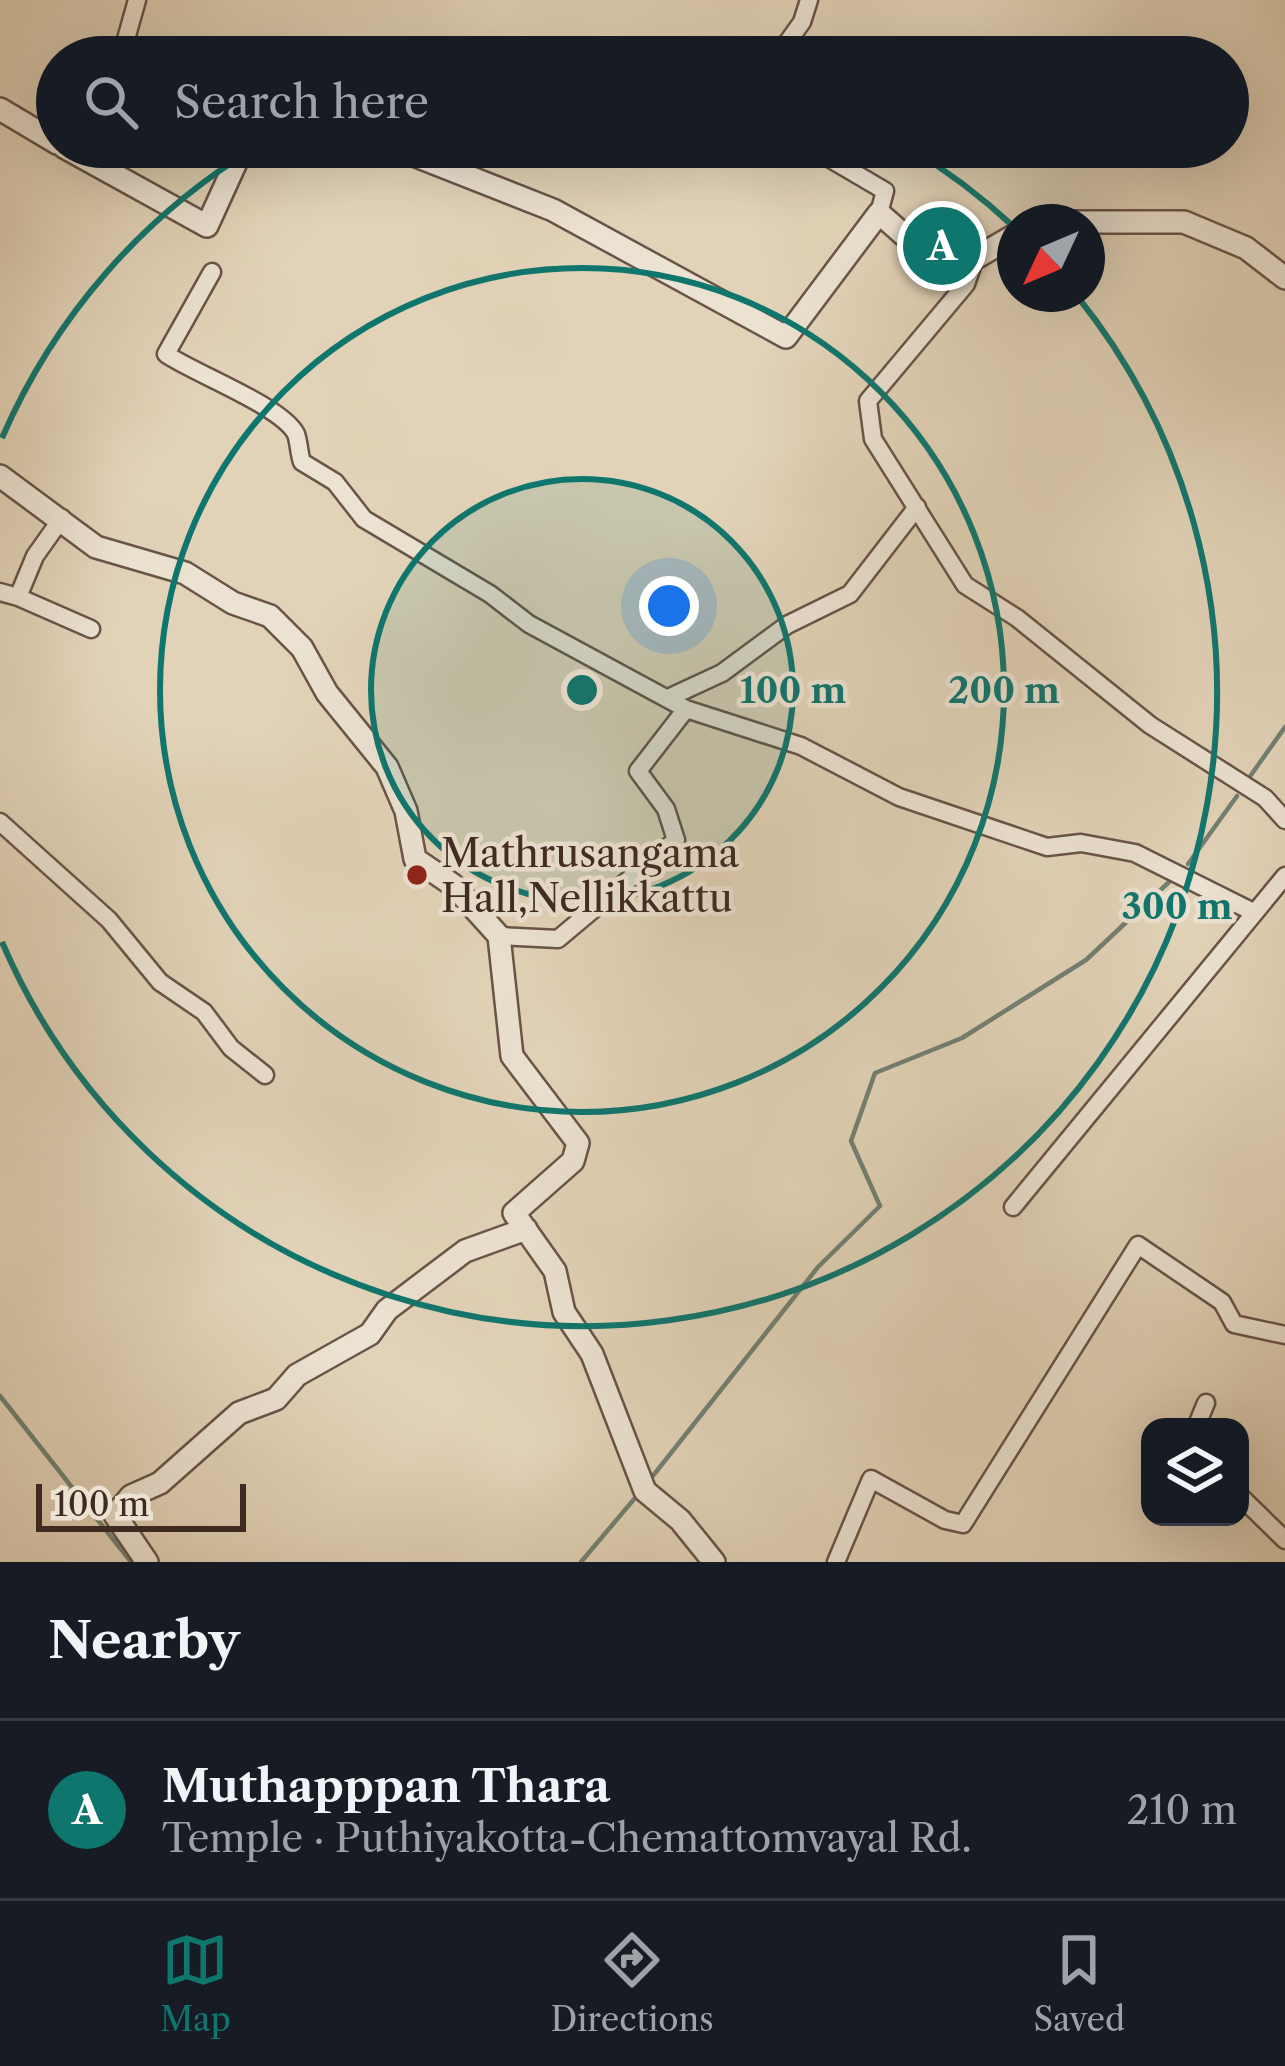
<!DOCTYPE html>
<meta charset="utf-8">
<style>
body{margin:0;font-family:"Libre Caslon Text",serif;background:#20242c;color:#f1f3f6}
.controls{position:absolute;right:36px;bottom:36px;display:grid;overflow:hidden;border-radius:24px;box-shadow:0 12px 48px #0002}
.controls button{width:108px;height:108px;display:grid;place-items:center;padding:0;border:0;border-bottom:3px solid #363941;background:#171b24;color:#f1f3f6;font:60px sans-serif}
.compass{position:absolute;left:997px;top:204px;width:108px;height:108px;border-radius:50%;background:#171b24;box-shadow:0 12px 48px #0002;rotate:226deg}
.scale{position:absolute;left:36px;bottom:30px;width:210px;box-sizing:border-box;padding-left:12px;border:6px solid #3f2a22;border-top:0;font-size:33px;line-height:42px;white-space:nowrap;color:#3f2a22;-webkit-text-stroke:9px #ece2d1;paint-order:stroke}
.you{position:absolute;left:669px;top:606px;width:42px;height:42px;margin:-30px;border:9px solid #fff;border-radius:50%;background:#1a73e8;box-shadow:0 0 0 18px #1a73e833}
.badge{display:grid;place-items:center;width:78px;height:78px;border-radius:50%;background:#0f766e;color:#fff;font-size:39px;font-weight:700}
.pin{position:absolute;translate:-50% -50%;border:6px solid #fff;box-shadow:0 3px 12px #0006}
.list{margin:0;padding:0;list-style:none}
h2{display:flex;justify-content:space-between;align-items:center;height:156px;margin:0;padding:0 48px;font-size:51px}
h2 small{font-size:39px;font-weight:400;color:#9ea1a6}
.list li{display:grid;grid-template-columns:78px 1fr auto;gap:36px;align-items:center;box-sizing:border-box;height:180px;padding:0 48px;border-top:3px solid #363941}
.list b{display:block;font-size:45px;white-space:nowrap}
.list p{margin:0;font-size:39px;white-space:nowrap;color:#9ea1a6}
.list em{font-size:39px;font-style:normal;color:#9ea1a6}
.icon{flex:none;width:66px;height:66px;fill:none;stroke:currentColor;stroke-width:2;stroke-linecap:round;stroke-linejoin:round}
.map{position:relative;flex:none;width:1285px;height:1562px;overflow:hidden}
.search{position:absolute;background:#171b24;box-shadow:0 12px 48px #0002;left:36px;right:36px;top:36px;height:132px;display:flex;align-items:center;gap:30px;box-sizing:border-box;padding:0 42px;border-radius:66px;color:#9ea1a6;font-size:45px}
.sheet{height:336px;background:#171b24}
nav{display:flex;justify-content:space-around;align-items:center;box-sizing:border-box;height:168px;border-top:3px solid #363941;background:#171b24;font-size:33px;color:#9ea1a6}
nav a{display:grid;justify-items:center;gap:6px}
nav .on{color:#0f766e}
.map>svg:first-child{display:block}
</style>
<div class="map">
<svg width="1285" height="1562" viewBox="0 0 1285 1562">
<rect width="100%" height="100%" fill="#e2d3b8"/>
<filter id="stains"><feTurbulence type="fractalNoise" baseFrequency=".00167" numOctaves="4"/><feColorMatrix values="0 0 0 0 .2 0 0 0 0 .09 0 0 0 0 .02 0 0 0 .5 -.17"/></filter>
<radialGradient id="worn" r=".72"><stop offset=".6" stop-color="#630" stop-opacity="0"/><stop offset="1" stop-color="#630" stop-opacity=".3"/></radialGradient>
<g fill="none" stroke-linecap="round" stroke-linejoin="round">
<!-- stream -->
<path stroke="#738073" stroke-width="4.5" d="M 1251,775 L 1285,727
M 1188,864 L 1237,796
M 0,1396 L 131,1562
M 652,1477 L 818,1267 L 880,1206 L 851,1141 L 875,1073 L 962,1038 L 1086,960 L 1169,882
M 581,1562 L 635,1498"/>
<defs>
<path id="minor" d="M 121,57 L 137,0
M 777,57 L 802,22 L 809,0
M 810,147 L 885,191 L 879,213
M 976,255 L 966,284 L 868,401 L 873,439 L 965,585 L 1017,618 L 1150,725 L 1265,798 L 1285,820
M 212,272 L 166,354 C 193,373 282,406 296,434 C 299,442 299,454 302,462 L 335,482 L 364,519 L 490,594 L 529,624 L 686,709 L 801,746 L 899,797 L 1047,847 L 1081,843 L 1135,853 L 1253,912
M 0,592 L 18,597 L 35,556 L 62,518
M 18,597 L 91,629
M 668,698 L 722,673 L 787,625 L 850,594 L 917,507
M 0,822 L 109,920 L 160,982 L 204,1012 L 231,1048 L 265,1075
M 499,936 L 558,939 L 676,840 L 666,809 L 638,771 L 686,709
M 1013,1207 L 1285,876
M 1196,1427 L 1206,1403
M 1240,1496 L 1285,1540
M 836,1562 L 871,1479 L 945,1520 L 963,1524 L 1138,1245 L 1222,1302 L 1234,1324 L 1285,1335"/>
<path id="tertiary" d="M 0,109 L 57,143
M 64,147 L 207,226 L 243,147
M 393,147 L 553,210 L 786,337 L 879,213 L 948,274 L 1015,235
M 1050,222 L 1085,222
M 1087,222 L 1184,222 L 1246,248 L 1285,278
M 0,476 L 96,547 L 185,573 L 233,603 L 270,616 L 302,648 L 327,693 L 387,767 L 406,811 L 415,859 L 453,885 L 499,936 L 512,1056 L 578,1143 L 573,1161 L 514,1213 L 555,1271 L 564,1312 L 592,1354 L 645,1491 L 680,1520 L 714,1562
M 147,1562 L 115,1515 L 131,1496 L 160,1483 L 239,1413 L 276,1399 L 297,1375 L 370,1334 L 387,1310 L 465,1251 L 526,1229"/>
</defs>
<!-- minor casing -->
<use href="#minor" stroke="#685448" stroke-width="21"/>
<!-- tertiary casing -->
<use href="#tertiary" stroke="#685448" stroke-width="26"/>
<!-- minor -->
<use href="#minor" stroke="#ece2d1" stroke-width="16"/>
<!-- tertiary -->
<use href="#tertiary" stroke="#ece2d1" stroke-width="21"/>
</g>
<!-- distance rings -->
<circle cx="582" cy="690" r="211" fill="#0f766e" fill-opacity=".12"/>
<g fill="none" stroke="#0f766e" stroke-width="6">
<circle cx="582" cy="690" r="211"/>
<circle cx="582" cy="690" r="422"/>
<path d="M2 438A633 633 0 0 1 256 147M908 147A633 633 0 0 1 1014 227M1077 296A633 633 0 1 1 2 942"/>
</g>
<!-- markers -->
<circle fill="#8f2418" stroke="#ece2d1" stroke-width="4.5" cx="417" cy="875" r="12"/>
<g text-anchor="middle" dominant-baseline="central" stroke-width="9" stroke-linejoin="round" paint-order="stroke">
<!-- poi labels -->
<g font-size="39" fill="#3f2a22" stroke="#ece2d1" text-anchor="start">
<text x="441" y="853">Mathrusangama<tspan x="441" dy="45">Hall,Nellikkattu</tspan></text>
</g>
</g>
<circle cx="582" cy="690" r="18" fill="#0f766e" stroke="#ece2d1" stroke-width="6"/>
<g font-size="36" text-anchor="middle" font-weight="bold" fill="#0f766e" stroke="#ece2d1" stroke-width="9" stroke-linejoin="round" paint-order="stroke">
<text x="793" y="703">100 m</text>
<text x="1004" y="703">200 m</text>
<text x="1177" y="919">300 m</text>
</g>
<rect width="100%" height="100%" filter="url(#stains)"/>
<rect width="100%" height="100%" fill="url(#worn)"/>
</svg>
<div class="controls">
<button><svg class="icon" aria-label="layers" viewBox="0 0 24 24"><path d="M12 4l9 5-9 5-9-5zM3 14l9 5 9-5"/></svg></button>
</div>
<svg class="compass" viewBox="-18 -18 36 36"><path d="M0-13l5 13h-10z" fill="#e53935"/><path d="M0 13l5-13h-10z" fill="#9ea1a6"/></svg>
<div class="scale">100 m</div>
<div class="you"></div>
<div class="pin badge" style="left:942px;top:246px">A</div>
<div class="search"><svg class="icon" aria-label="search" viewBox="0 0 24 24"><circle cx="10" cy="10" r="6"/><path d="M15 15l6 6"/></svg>Search here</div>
</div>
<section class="sheet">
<h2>Nearby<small></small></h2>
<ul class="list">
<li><span class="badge">A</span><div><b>Muthapppan Thara</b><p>Temple · Puthiyakotta-Chemattomvayal Rd.</p></div><em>210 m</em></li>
</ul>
</section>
<nav>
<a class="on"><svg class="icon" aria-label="map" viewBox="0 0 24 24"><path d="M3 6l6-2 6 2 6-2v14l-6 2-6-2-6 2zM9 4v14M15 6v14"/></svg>Map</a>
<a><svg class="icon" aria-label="directions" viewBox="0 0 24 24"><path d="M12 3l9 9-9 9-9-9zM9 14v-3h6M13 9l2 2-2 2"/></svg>Directions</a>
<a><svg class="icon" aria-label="saved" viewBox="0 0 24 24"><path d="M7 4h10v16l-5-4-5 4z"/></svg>Saved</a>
</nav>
